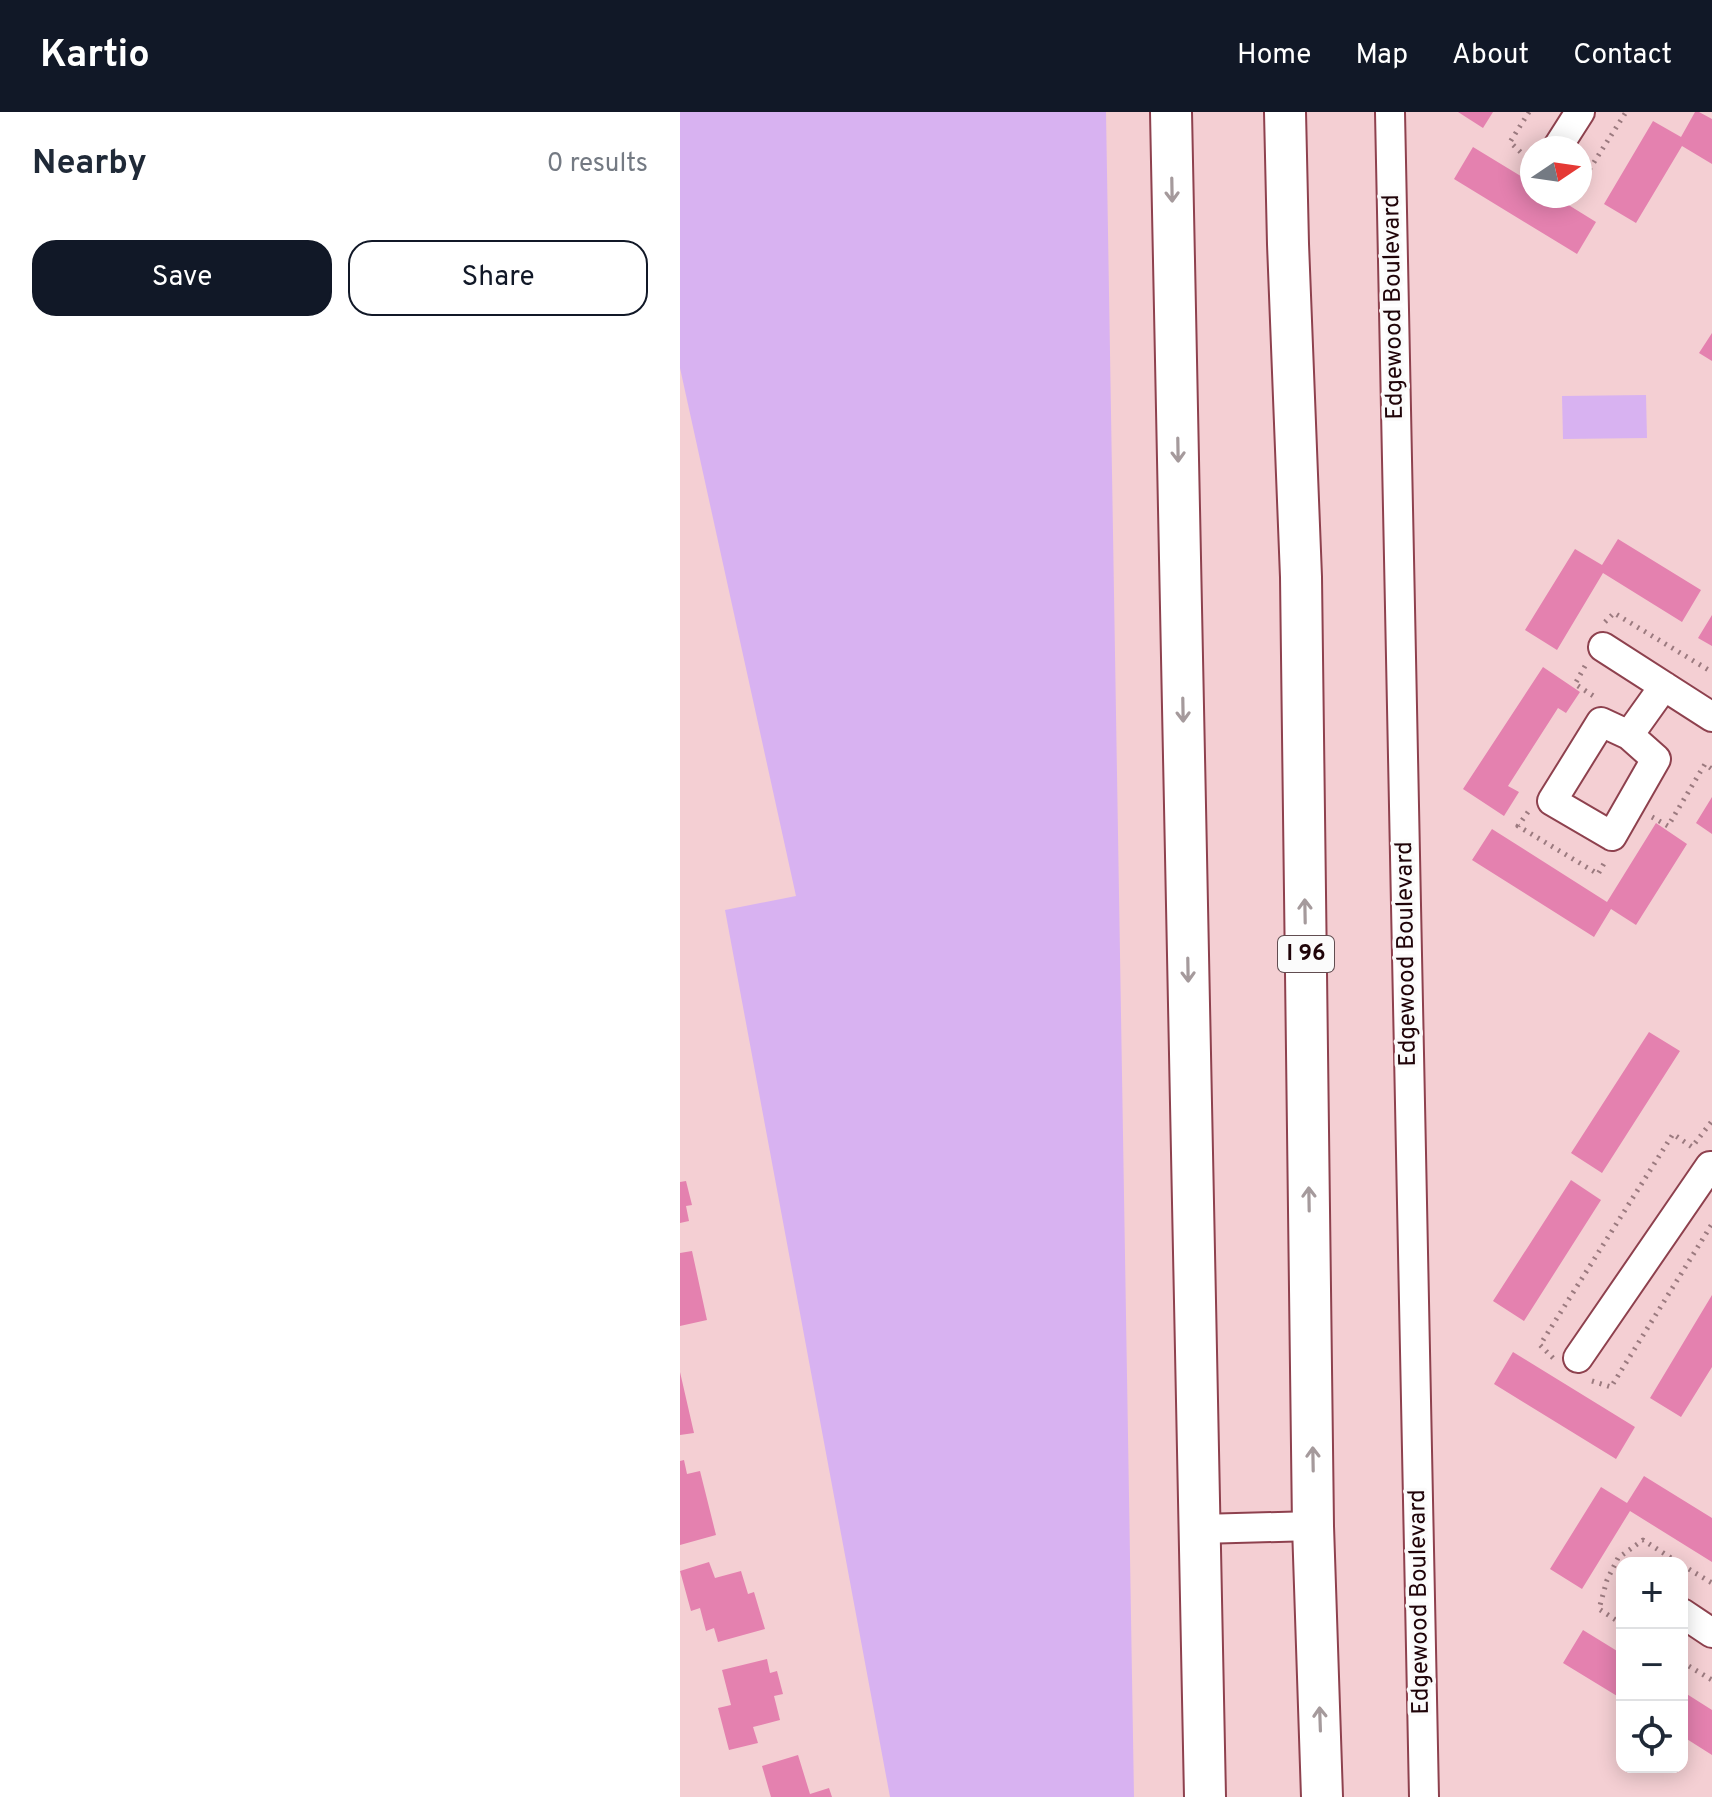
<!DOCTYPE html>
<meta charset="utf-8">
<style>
body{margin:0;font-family:Overpass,sans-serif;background:#f2f2f3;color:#1f2937}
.controls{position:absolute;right:24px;bottom:24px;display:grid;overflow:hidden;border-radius:16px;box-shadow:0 4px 20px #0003}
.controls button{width:72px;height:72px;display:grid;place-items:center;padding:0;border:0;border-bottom:2px solid #e0e1e3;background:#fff;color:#1f2937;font:40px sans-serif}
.compass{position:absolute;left:840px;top:24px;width:72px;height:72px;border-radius:50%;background:#fff;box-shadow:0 4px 20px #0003;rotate:77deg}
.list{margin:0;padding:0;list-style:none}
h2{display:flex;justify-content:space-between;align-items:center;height:104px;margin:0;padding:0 32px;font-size:34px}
h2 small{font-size:26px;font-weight:400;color:#747a83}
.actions{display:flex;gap:16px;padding:24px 32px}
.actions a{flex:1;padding:18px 0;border:2px solid #111827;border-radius:24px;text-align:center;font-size:28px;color:#111827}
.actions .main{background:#111827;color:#fff}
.icon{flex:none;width:44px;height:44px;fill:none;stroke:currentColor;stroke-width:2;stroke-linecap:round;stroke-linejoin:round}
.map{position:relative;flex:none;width:1032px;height:1685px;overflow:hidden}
header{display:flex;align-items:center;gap:48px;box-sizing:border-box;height:112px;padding:0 40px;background:#111827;color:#fff}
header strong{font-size:38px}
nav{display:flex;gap:44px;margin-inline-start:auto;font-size:28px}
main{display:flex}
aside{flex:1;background:#fff}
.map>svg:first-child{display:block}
</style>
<header>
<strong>Kartio</strong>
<nav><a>Home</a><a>Map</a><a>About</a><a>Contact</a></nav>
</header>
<main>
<aside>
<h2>Nearby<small>0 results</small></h2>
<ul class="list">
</ul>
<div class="actions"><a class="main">Save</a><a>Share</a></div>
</aside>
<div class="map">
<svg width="1032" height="1685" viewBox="0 0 1032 1685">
<rect width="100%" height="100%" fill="#f4cfd3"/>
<!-- green -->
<path fill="#d8b2f1" d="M 0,0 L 426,0 L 454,1685 L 210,1685 L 45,798 L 116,784 L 0,256 Z
M 966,283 L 967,326 L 883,327 L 882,284 Z"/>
<!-- building -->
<path fill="#e481af" d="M 778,0 L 813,0 L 803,16 Z
M 1015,0 L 1019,0 L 1032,7 L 1032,52 L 1002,34 L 956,111 L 924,92 L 973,9 L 1001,25 Z
M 793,35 L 852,71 L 852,84 L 874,84 L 916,110 L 897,142 L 774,67 Z
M 1032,221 L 1032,249 L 1019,241 Z
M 938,427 L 1021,478 L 1002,510 L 923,461 L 877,538 L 845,518 L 895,437 L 922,453 Z
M 1032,503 L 1032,534 L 1018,526 Z
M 863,555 L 900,580 L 886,601 L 878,596 L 828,674 L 839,680 L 824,704 L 783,677 Z
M 1032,685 L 1032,722 L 1016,711 Z
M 976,711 L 1007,732 L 956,813 L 931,797 L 914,825 L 792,748 L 812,717 L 927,790 Z
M 969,920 L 1000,939 L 922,1061 L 891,1041 Z
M 891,1068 L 921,1088 L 844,1209 L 813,1189 Z
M 6,1069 L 12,1093 L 6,1094 L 9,1109 L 0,1111 L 0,1070 Z
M 12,1139 L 27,1208 L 0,1214 L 0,1141 Z
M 1032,1183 L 1032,1255 L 1001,1305 L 970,1286 Z
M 833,1240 L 955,1315 L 936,1347 L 814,1272 Z
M 0,1260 L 14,1321 L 0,1323 Z
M 4,1348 L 7,1362 L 20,1359 L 36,1423 L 0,1433 L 0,1349 Z
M 964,1364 L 1032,1406 L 1032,1450 L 950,1399 L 902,1477 L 870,1457 L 921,1375 L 947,1391 Z
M 29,1450 L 35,1466 L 61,1459 L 68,1482 L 74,1480 L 85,1517 L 38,1530 L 34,1516 L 26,1519 L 20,1496 L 11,1499 L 0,1459 Z
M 903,1518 L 942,1542 L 942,1587 L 883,1551 Z
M 87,1547 L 90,1561 L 97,1559 L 103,1582 L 94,1584 L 100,1608 L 73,1615 L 78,1631 L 49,1638 L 38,1596 L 51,1593 L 42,1558 Z
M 1002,1579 L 1032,1598 L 1032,1643 L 1002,1624 Z
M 118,1643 L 130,1682 L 149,1676 L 152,1685 L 91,1685 L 82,1654 Z"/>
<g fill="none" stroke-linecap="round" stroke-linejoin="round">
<defs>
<path id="minor" d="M 710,0 L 744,1685
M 877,36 L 900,0
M 923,535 L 1032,605
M 949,623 L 976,647 L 932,724 L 872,689 L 921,610 L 949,623 L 984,574
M 898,1246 L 1030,1054 L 1032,1055
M 520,1417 L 633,1414
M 1002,1501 L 1032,1521"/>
<path id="highway" d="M 491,0 L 525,1685
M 605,0 L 608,132 L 621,465 L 633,1414 L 642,1685"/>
</defs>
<!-- minor casing -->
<use href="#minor" stroke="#8e414e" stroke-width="32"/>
<!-- highway casing -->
<use href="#highway" stroke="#8e414e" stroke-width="44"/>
<!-- path -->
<path stroke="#9b7a7f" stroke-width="5" stroke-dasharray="2 6" stroke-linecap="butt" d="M 849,0 L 830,30 L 852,51
M 900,69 L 902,69 L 946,0
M 925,510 L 934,501 L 1032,560
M 905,554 L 895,572 L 915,585 L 914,586
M 848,700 L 838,714 L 918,762 L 926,748
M 972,705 L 988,714 L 1025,652 L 1032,657
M 873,1246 L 860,1233 L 993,1022 L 1012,1035 L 1032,1009
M 912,1269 L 931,1275 L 1032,1112
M 1002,1453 L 1032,1471
M 942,1512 L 919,1497 L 927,1468 L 938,1446 L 963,1428 L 999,1451
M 1002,1550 L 1032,1568"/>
<!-- minor -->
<use href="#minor" stroke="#fff" stroke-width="28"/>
<!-- highway -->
<use href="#highway" stroke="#fff" stroke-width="40"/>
</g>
<!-- one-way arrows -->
<defs><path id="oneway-shaft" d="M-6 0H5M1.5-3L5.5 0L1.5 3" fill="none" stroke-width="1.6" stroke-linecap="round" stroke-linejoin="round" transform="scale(2)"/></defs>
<g stroke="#a59a9c">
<use href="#oneway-shaft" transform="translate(492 78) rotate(89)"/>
<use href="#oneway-shaft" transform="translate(498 338) rotate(89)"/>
<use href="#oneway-shaft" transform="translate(503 598) rotate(89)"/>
<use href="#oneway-shaft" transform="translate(625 799) rotate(-91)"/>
<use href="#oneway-shaft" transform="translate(508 858) rotate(89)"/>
<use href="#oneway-shaft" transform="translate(629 1087) rotate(-91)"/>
<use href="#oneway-shaft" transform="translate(633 1347) rotate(-91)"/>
<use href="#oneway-shaft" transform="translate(640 1607) rotate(-92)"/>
</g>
<g text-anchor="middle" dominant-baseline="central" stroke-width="7" stroke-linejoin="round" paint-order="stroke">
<!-- shield labels -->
<rect fill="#fbfbfb" stroke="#614d51" stroke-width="2" x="598" y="824" width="56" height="36" rx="6"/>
<g font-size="22" font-weight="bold" fill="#1f0308">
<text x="626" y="842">I 96</text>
</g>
<!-- street labels -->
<g font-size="24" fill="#1f0308" stroke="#fbfbfb">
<text transform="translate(714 195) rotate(-91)">Edgewood Boulevard</text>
<text transform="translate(727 842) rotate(-91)">Edgewood Boulevard</text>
<text transform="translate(740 1490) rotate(-91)">Edgewood Boulevard</text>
</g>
</g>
</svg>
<div class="controls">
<button>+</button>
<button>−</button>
<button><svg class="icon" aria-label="locate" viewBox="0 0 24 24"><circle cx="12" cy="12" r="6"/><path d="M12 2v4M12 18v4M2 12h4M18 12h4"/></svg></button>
</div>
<svg class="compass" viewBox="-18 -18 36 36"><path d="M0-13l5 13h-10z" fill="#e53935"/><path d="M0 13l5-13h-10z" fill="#747a83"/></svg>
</div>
</main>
